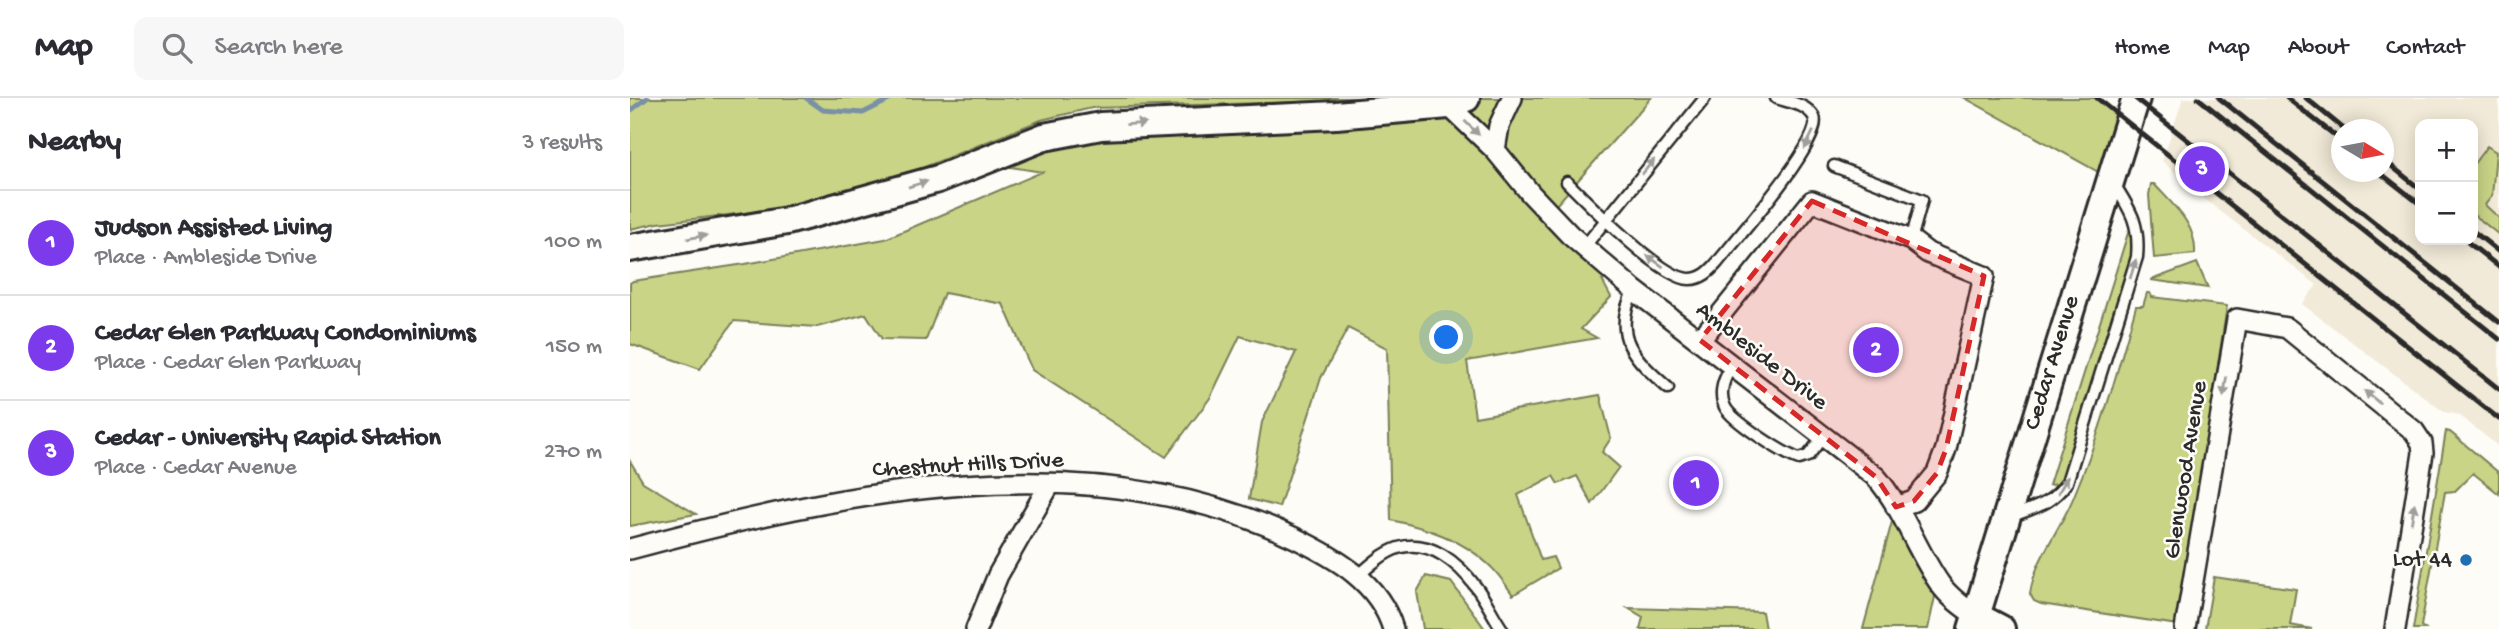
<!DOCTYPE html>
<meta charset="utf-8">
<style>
body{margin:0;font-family:"Gochi Hand",sans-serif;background:#f7f7f7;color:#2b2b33}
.controls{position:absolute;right:21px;top:21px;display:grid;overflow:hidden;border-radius:14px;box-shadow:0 4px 18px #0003}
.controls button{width:63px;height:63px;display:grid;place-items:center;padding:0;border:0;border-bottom:2px solid #e1e1e2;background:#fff;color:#2b2b33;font:35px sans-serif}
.compass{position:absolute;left:1701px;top:21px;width:63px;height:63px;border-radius:50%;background:#fff;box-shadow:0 4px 18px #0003;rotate:100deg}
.you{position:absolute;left:817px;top:240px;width:24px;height:24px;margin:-18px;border:5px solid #fff;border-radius:50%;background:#1a73e8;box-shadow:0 0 0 10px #1a73e833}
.badge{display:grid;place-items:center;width:46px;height:46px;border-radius:50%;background:#7c3aed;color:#fff;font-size:23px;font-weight:700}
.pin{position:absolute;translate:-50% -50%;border:4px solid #fff;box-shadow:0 2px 7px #0006}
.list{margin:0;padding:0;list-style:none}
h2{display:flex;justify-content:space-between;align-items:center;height:91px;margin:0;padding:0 28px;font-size:30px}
h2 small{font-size:23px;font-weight:400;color:#7c7c81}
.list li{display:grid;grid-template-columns:46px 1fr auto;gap:21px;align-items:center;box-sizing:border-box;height:105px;padding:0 28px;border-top:2px solid #e1e1e2}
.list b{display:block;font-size:26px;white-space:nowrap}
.list p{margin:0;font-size:23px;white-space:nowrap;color:#7c7c81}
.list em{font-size:23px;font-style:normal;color:#7c7c81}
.icon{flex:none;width:38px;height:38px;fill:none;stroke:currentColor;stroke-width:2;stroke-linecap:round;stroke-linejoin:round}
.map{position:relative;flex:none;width:1869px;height:531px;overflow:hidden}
header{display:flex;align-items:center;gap:42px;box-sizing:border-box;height:98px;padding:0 35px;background:#fff;border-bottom:2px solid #e1e1e2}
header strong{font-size:33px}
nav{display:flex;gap:38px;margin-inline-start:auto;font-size:24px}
.search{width:490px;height:63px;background:#f7f7f7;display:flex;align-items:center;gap:18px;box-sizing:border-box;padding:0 24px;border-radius:14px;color:#7c7c81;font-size:26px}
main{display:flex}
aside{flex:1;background:#fff}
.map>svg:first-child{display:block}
</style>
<header>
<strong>Map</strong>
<div class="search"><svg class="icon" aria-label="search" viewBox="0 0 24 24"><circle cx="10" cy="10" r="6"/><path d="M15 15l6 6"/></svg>Search here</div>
<nav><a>Home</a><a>Map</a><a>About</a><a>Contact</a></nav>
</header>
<main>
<aside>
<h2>Nearby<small>3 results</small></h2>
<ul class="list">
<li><span class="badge">1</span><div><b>Judson Assisted Living</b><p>Place · Ambleside Drive</p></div><em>100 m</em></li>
<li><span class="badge">2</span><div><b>Cedar Glen Parkway Condominiums</b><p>Place · Cedar Glen Parkway</p></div><em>150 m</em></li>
<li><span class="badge">3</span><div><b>Cedar - University Rapid Station</b><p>Place · Cedar Avenue</p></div><em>270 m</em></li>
</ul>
</aside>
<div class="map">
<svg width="1869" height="531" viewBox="0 0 1869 531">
<rect width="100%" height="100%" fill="#fdfcf7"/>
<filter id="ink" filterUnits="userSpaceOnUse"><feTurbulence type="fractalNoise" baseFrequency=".0143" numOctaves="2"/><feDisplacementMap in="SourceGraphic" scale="14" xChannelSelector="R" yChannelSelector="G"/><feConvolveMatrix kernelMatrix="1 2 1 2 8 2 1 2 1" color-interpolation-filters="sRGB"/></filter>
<g filter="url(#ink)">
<!-- built -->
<path fill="#f2ead8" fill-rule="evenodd" d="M 1553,0 L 1869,0 L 1869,349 L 1829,317 L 1814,314 L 1672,206 L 1687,187 L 1577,103 L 1532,63 ZM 1790,26 L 1843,26 L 1843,142 L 1790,142 ZM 1712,32 L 1754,32 L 1754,74 L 1712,74 Z"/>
<!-- green -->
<path fill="#c9d487" stroke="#7a8059" stroke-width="2" d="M 0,0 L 727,0 L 706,3 L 462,10 L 411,22 L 225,97 L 132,113 L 28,125 L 0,131 Z
M 835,0 L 1021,0 L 919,115 L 988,178 L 972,182 L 981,199 L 951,231 L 967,240 L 837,263 L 845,319 L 970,297 L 981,340 L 972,354 L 989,369 L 962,406 L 947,378 L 928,386 L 923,378 L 888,397 L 911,462 L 923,459 L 928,470 L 883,497 C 876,487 868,475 859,467 C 832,441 797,430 761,422 L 757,250 L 718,230 L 691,280 L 649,409 L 619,401 L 632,324 L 666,254 L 610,238 L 580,300 L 536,359 L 402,272 L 373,206 L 314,195 L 296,242 L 252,241 L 236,216 L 187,229 L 104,223 L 70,271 L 0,246 L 0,185 L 3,183 L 115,166 L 255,141 L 412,74 L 350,64 L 414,39 Z
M 1335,0 L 1467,0 L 1498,24 L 1481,81 Z
M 1857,48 L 1866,54 L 1862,98 L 1855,107 L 1869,120 L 1869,137 L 1843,116 L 1843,67 Z
M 1521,86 L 1524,86 C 1542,106 1567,126 1565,156 L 1524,160 L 1519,97 Z
M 1498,135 L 1503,142 L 1502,165 L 1437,373 L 1430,386 L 1419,387 Z
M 1567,165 L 1578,190 L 1521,182 Z
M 1517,195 L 1520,195 L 1522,199 L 1597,208 L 1548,527 L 1411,506 L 1404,503 L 1400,496 C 1405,460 1431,431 1444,398 C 1470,336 1488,272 1506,208 L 1513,208 Z
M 1816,333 L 1820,334 L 1869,375 L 1869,396 L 1843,375 L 1825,393 L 1815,394 L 1791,528 L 1795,531 L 1783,531 Z
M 0,363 L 13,384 L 66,416 L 0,428 Z
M 1266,409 L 1308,485 L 1298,531 L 1233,531 Z
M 796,478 L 821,484 L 855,531 L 793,531 L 787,494 Z
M 1584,479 L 1666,491 L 1660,527 L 1682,531 L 1575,531 Z
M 998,510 L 1132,514 L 1135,531 L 1010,531 L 1013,519 Z"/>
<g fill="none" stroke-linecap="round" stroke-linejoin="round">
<!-- stream -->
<path stroke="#7a90a5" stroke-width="5" d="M 176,0 L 193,12 L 233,15 L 263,0
M 0,13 L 17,0"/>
<defs>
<path id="lane" d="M 1204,68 L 1292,102 L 1281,142
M 937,84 C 958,105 1033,182 1060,181 C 1072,181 1080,173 1087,165 C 1104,144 1195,41 1184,19 C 1177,6 1158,4 1146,0
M 954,149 L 1075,0
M 1004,192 C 980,238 1005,261 1038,290
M 1103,267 C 1094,279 1088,295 1095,309 C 1102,323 1154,356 1169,361 L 1178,358 L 1193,339
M 1380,419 C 1405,409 1421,407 1437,384 L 1507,159 C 1510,126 1501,113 1484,86
M 728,478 C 739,468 753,455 768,450 C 800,440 829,466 846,489 C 856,502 863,518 872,531"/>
<path id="street" d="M 818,7 L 865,52 L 901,96 L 940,137 L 1004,192 L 1246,379 C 1273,410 1286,452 1310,486 C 1319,499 1333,509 1346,518
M 865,52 L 869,28 L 882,0
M 1070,242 L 1182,103 L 1281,142 L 1298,155 L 1354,178 L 1316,351 L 1307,375 L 1284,403 L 1266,409
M 0,451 C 211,394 458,341 665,440 C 706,460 749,484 763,531
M 346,531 L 368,477 L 420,386
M 1555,531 L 1607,221 L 1657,230 L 1784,333 L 1792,345 L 1793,355 L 1765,531"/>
<path id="secondary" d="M 0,150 L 157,123 L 308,81 L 414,39 L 471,28 L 706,17 L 818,7 L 836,0
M 1346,518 L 1371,531
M 1342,531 L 1506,0"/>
</defs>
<!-- lane casing -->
<use href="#lane" stroke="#2b2b2b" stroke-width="15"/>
<!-- street casing -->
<use href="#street" stroke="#2b2b2b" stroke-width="24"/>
<!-- secondary casing -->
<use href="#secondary" stroke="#2b2b2b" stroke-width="32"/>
<!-- lane -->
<use href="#lane" stroke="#fdfcf7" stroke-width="10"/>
<!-- street -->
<use href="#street" stroke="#fdfcf7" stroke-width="19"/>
<!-- secondary -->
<use href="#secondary" stroke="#fdfcf7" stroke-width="26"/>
<!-- rail -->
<path stroke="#2b2b2b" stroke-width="5" d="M 1467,0 L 1869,321
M 1505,0 L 1869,291
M 1568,0 L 1869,241
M 1589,0 L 1869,224
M 1657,0 L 1712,43
M 1676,0 L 1715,32
M 1754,62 L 1790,91
M 1749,74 L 1790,106
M 1843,133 L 1869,154
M 1835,142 L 1869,169"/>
</g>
<!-- one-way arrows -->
<defs><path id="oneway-solid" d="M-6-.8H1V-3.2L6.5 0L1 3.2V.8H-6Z" transform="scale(1.75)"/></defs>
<g fill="#9e9e9b">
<use href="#oneway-solid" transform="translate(506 26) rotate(-3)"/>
<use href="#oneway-solid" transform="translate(842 30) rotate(44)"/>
<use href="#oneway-solid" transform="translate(1179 42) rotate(116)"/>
<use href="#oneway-solid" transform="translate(1018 69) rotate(-51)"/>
<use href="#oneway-solid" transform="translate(288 86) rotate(-17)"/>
<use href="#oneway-solid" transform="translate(67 139) rotate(-10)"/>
<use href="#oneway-solid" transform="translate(1025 163) rotate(-145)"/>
<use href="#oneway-solid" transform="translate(1503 171) rotate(-73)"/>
<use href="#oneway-solid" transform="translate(1595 289) rotate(99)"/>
<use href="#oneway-solid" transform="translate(1742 299) rotate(-141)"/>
<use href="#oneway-solid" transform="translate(1433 387) rotate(-59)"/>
<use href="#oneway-solid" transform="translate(1783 415) rotate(-81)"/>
</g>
</g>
<!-- marked area -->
<path fill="#d62828" fill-opacity="0.2" stroke="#d62828" stroke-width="5" stroke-dasharray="14 9" stroke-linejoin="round" d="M 1182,103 L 1354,178 L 1316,351 L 1307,375 L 1284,403 L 1266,409 L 1246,379 L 1070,242 Z"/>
<!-- markers -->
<circle fill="#1f6fb2" stroke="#fdfcf7" stroke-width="2.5" cx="1836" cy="462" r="7"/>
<g text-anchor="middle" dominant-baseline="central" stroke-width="5" stroke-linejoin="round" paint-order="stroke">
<!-- street labels -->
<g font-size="24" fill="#2b2b2b" stroke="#fdfcf7">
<text transform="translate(1131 259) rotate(38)">Ambleside Drive</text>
<text transform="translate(1423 265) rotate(-73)">Cedar Avenue</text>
<text transform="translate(338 368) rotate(-3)">Chestnut Hills Drive</text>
<text transform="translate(1557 372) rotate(-81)">Glenwood Avenue</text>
</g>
<!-- poi labels -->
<g font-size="24" fill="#2b2b2b" stroke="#fdfcf7" text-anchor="end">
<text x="1822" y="462">Lot 44</text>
</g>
</g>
</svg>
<div class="controls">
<button>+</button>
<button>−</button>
</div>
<svg class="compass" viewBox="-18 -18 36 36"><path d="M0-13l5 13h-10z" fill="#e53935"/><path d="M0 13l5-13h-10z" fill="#7c7c81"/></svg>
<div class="you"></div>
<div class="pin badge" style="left:1066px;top:385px">1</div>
<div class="pin badge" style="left:1246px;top:252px">2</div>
<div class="pin badge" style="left:1572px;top:71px">3</div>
</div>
</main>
